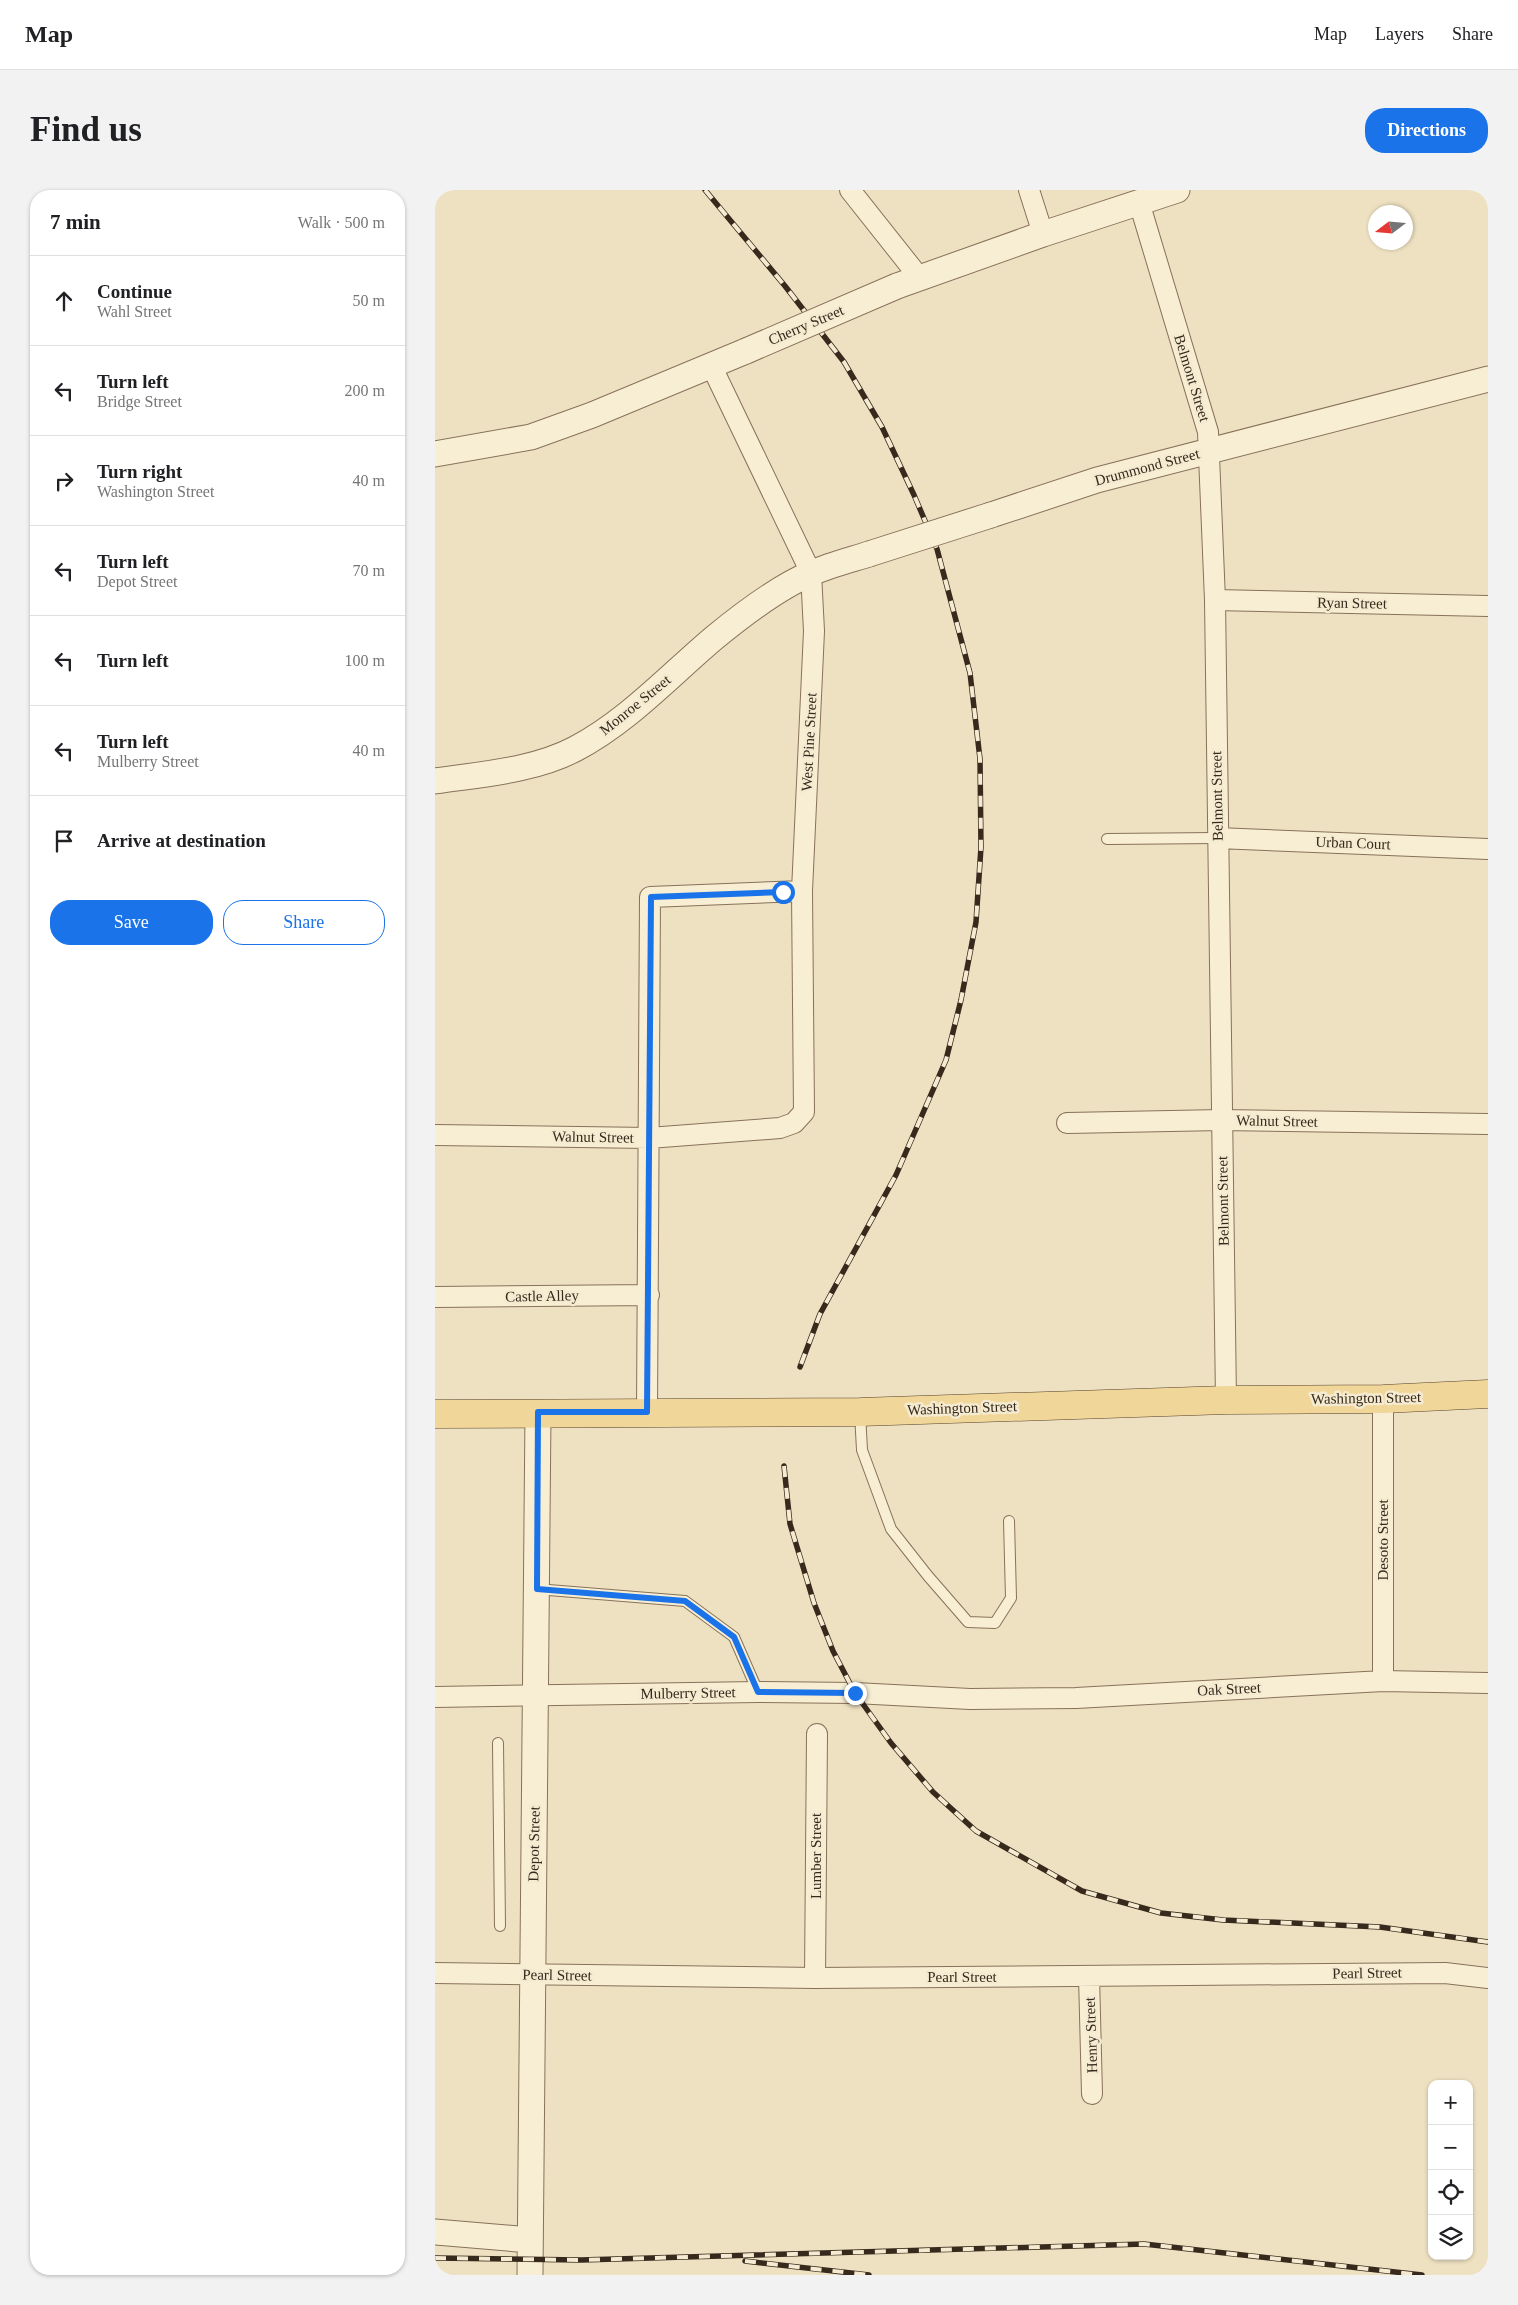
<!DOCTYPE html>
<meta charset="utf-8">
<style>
body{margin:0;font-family:"Times New Roman",serif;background:#f2f2f2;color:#202124}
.controls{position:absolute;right:15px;bottom:15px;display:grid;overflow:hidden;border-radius:10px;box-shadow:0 1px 4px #0004}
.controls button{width:45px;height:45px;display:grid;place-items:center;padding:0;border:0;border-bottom:1px solid #e0e0e0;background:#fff;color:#202124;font:25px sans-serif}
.compass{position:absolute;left:933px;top:15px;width:45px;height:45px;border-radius:50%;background:#fff;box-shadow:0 1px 4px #0004;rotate:254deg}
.stop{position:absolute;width:15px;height:15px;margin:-11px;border:4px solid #1a73e8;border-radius:50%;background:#fff}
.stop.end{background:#1a73e8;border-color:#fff;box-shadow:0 1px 5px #0008}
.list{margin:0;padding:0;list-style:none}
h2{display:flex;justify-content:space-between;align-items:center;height:65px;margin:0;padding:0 20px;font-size:21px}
h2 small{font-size:16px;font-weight:400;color:#757577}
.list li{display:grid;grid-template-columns:32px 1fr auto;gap:15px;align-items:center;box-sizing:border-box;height:90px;padding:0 20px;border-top:1px solid #e0e0e0}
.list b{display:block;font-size:19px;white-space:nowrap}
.list p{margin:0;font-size:16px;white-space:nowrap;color:#757577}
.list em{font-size:16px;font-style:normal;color:#757577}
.actions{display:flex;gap:10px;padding:15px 20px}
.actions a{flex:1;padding:11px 0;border:1px solid #1a73e8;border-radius:20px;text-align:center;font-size:18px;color:#1a73e8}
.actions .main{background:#1a73e8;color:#fff}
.icon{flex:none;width:28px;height:28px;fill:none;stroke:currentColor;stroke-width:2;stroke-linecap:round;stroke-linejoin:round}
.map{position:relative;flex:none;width:1053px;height:2085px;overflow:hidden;border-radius:20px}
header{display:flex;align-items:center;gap:30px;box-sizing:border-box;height:70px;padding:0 25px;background:#fff;border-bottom:1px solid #e0e0e0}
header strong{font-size:24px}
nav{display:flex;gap:28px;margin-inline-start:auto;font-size:18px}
.intro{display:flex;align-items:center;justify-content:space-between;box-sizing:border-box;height:120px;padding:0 30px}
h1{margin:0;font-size:35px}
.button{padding:12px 22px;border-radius:20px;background:#1a73e8;color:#fff;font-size:18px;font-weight:700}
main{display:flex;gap:30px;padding:0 30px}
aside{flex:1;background:#fff;border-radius:20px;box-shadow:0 1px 4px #0004}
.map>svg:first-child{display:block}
</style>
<header>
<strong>Map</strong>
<nav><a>Map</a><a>Layers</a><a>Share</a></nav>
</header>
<div class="intro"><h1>Find us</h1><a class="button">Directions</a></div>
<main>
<aside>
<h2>7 min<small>Walk · 500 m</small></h2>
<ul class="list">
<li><svg class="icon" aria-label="ahead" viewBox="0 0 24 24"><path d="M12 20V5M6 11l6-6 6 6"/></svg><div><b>Continue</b><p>Wahl Street</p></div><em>50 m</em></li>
<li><svg class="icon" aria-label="left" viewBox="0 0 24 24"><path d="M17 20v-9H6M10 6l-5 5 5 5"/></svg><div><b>Turn left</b><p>Bridge Street</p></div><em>200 m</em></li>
<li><svg class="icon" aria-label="right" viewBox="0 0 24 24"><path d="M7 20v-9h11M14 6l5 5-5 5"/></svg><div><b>Turn right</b><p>Washington Street</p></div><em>40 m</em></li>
<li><svg class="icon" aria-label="left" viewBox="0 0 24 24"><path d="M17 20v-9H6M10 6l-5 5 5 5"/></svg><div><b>Turn left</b><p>Depot Street</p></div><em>70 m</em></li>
<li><svg class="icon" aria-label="left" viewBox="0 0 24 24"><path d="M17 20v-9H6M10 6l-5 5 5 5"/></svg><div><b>Turn left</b></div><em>100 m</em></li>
<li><svg class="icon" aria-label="left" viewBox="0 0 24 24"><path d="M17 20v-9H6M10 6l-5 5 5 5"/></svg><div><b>Turn left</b><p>Mulberry Street</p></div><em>40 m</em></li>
<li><svg class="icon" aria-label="arrive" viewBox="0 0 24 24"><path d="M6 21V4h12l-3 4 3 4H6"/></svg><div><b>Arrive at destination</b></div></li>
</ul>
<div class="actions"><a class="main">Save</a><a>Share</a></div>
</aside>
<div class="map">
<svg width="1053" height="2085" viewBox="0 0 1053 2085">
<rect width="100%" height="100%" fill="#eee1c1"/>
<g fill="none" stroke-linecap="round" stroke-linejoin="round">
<defs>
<path id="service" d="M 672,649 L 782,648
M 425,1223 L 427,1260 L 456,1339 L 493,1386 L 533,1432 L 560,1433 L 576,1408 L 574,1331
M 101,1399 L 250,1411 L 299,1447 L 323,1502
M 63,1553 L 65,1736"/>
<path id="minor" d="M 415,0 L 484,87
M 594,0 L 608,44
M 704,12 L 773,242 L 780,410 L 791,1210
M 780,410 L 1053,416
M 782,648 L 1053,659
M 632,933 L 787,930 L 1053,934
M 0,945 L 214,948 L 345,938 L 359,933 L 369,922 L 367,701 L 379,441 L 376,383 L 276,175
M 0,1107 L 214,1105
M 948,1209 L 948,1491
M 212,1222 L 215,707 L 367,701
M 0,1507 L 323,1502 L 420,1503 L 535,1509 L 641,1508 L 948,1491 L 1053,1493
M 0,1783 L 380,1788 L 1010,1783 L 1053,1788
M 654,1786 L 657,1904
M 380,1788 L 382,1544"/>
<path id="tertiary" d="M 462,96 L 608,44 L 742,0
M 0,264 L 96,247 L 157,225 L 311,161
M 556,325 L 662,290 L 1053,189
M 0,591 C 46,584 98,581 140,559 C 192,532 234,486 279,448 C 307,425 343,397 377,383 C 395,375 415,370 434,364
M 0,2042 L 95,2050
M 95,2085 L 103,1223"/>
<path id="primary" d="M 0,1224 L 425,1222 L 791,1210 L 948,1209 L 1053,1204"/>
</defs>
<!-- service casing -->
<use href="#service" stroke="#877259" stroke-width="12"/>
<!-- minor casing -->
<use href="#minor" stroke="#877259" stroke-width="22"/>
<!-- tertiary casing -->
<use href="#tertiary" stroke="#877259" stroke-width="27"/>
<!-- primary casing -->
<use href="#primary" stroke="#55402d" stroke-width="29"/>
<!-- service -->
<use href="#service" stroke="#f8eed4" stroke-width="10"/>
<!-- minor -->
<use href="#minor" stroke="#f8eed4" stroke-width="20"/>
<!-- tertiary -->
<use href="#tertiary" stroke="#f8eed4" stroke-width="25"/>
<!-- primary -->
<use href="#primary" stroke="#f1d699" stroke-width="28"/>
<defs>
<path id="rail" d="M 270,0 L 350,96 L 409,172 L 447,237 L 479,305 L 502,359 L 535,483 L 545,569 L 546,657 L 541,732 L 526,810 L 511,870 L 461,985 L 385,1124 L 365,1177
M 349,1276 L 355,1334 L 379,1413 L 398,1461 L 420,1503 L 456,1553 L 498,1602 L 541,1641 L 647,1701 L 726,1723 L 788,1730 L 945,1737 L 1053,1752
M 0,2068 L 146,2070 L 709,2054 L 987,2085
M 310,2071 L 434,2085"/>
</defs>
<!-- rail casing -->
<use href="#rail" stroke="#372a1d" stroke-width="5.5"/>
<!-- rail -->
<use href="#rail" stroke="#f5ebd1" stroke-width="4" stroke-dasharray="11" stroke-linecap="butt"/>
<defs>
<path id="tertiary-bridge" d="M 311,161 L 462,96
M 434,364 L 556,325"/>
</defs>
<!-- tertiary-bridge casing -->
<use href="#tertiary-bridge" stroke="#877259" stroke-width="27" stroke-linecap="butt"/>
<!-- tertiary-bridge -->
<use href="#tertiary-bridge" stroke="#f8eed4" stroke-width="25"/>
</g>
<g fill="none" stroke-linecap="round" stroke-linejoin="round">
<!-- route -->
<path stroke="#1a73e8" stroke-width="6" d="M 348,702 L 216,707 L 212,1222 L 103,1222 L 102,1399 L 250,1411 L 299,1447 L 323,1502 L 420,1503"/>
</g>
<g text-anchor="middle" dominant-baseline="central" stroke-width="5" stroke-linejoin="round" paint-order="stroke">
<!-- street labels -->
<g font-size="15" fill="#372a1d" stroke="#f5ebd1">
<text transform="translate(371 135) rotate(-23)">Cherry Street</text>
<text transform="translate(757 188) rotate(73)">Belmont Street</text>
<text transform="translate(712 277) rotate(-15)">Drummond Street</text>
<text transform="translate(917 413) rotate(1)">Ryan Street</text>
<text transform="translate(200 515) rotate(-39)">Monroe Street</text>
<text transform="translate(374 552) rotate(-87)">West Pine Street</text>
<text transform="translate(782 606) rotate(-91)">Belmont Street</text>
<text transform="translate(918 653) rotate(2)">Urban Court</text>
<text transform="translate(842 931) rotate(1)">Walnut Street</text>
<text transform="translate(158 947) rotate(1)">Walnut Street</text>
<text transform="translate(788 1011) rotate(-91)">Belmont Street</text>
<text transform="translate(107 1106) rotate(-1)">Castle Alley</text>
<text transform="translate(931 1208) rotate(-1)">Washington Street</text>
<text transform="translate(527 1218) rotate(-2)">Washington Street</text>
<text transform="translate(948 1350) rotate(-90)">Desoto Street</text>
<text transform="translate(794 1499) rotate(-3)">Oak Street</text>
<text transform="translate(253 1503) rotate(-1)">Mulberry Street</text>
<text transform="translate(99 1654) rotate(-89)">Depot Street</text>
<text transform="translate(381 1666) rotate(-90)">Lumber Street</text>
<text transform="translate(932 1783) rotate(-1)">Pearl Street</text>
<text transform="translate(122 1785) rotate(1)">Pearl Street</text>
<text x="527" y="1787">Pearl Street</text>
<text transform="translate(656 1845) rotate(-92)">Henry Street</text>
</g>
</g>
</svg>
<div class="controls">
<button>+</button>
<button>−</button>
<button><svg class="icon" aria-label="locate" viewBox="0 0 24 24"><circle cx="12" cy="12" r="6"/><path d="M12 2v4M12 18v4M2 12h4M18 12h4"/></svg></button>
<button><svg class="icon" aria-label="layers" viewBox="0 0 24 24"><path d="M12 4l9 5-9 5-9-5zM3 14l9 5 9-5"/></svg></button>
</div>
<svg class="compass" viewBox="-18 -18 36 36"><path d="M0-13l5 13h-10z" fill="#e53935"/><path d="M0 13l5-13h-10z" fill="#757577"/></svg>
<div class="stop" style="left:348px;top:702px"></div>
<div class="stop end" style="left:420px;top:1503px"></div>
</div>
</main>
